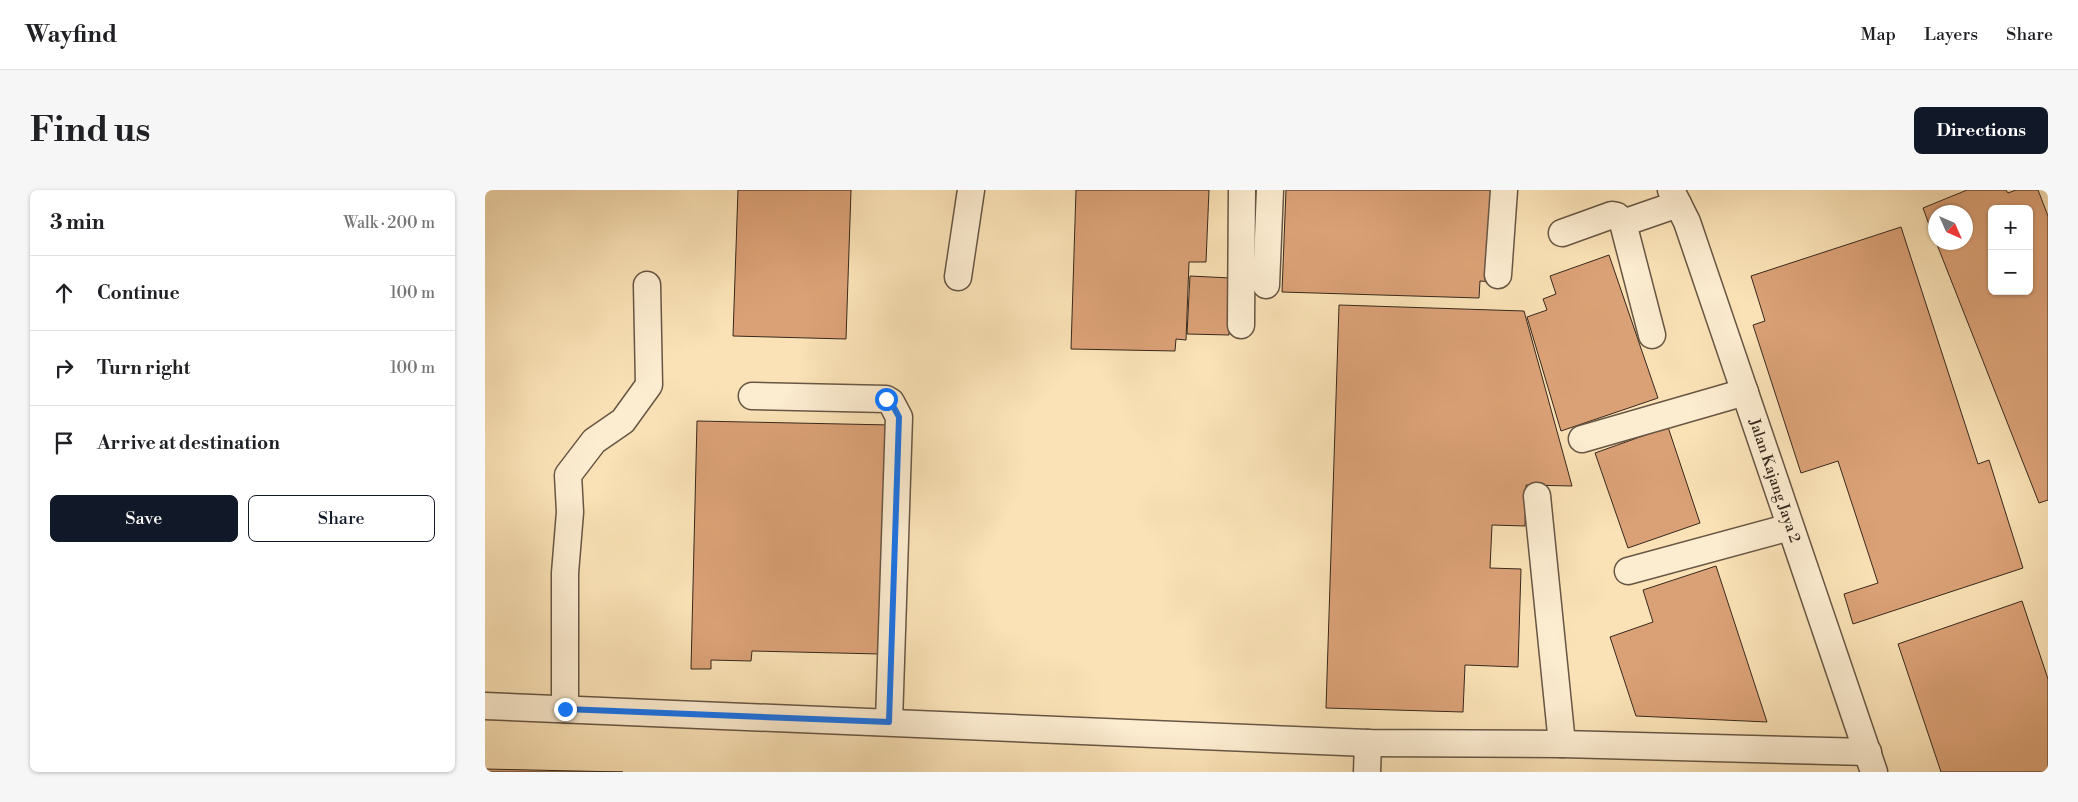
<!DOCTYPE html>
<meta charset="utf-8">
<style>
body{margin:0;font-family:"Libre Bodoni",serif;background:#f6f6f6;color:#202124}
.controls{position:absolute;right:15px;top:15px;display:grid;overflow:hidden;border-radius:8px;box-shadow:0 1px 4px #0004}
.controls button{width:45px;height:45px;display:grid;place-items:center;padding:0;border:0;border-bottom:1px solid #e0e0e0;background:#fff;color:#202124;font:25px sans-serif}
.compass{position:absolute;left:1443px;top:15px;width:45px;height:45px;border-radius:50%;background:#fff;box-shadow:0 1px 4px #0004;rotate:135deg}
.stop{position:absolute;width:15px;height:15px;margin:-11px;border:4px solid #1a73e8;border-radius:50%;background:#fff}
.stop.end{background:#1a73e8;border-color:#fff;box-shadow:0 1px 5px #0008}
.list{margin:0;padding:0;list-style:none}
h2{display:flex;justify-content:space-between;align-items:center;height:65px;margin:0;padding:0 20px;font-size:21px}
h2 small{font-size:16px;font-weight:400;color:#757577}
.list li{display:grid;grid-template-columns:32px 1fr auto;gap:15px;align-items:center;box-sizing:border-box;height:75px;padding:0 20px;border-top:1px solid #e0e0e0}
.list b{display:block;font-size:19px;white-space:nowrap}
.list em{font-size:16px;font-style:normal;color:#757577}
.actions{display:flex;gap:10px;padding:15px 20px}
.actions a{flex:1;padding:11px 0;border:1px solid #111827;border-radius:8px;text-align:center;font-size:18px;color:#111827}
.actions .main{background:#111827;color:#fff}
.icon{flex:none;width:28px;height:28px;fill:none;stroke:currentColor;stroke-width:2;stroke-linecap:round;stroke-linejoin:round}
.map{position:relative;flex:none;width:1563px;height:582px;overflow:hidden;border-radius:8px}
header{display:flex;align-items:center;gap:30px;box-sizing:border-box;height:70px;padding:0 25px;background:#fff;border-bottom:1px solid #e0e0e0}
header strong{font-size:24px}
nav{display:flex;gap:28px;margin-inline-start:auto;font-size:18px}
.intro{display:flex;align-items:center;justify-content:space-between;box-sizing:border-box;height:120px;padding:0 30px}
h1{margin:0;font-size:35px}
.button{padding:12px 22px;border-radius:8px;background:#111827;color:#fff;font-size:18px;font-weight:700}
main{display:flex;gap:30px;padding:0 30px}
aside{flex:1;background:#fff;border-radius:8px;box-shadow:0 1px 4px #0004}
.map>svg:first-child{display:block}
</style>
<header>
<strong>Wayfind</strong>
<nav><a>Map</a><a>Layers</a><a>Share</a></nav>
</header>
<div class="intro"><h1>Find us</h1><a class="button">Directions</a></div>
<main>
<aside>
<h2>3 min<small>Walk · 200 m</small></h2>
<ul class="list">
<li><svg class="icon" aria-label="ahead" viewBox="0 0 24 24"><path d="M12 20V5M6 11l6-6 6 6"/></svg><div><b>Continue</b></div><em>100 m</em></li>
<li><svg class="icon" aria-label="right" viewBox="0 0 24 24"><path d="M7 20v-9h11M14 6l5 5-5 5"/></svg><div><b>Turn right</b></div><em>100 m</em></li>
<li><svg class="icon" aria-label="arrive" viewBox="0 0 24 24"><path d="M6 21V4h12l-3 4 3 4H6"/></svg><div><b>Arrive at destination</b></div></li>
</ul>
<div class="actions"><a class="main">Save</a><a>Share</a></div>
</aside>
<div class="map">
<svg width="1563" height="582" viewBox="0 0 1563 582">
<rect width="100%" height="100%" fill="#fae2b6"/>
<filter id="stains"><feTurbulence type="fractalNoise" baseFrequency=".004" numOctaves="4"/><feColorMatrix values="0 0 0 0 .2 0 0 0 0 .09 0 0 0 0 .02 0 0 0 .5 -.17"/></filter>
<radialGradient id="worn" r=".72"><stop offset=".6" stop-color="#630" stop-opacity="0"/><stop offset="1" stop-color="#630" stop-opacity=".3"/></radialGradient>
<!-- building -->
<path fill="#dba176" stroke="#37281e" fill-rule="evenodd" d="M 253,0 L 366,0 L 361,149 L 248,146 Z
M 591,0 L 724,0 L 721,72 L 704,72 L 701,150 L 691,149 L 690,161 L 586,159 Z
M 801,0 L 1012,0 L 1008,92 L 995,91 L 994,108 L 797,102 Z
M 1482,0 L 1521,0 L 1523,3 L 1531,0 L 1553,0 L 1563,26 L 1563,310 L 1554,313 L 1451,52 L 1480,52 L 1480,22 L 1450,22 L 1450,51 L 1438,18 ZM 1507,19 L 1544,19 L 1544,101 L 1507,101 Z
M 1416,37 L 1493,274 L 1504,270 L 1538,378 L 1368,434 L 1359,404 L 1393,393 L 1353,271 L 1316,283 L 1268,135 L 1280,131 L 1266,86 Z
M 1124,65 L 1173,208 L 1076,241 L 1042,127 L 1062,120 L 1058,109 L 1071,104 L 1065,86 Z
M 705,86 L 746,88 L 744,145 L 702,144 Z
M 854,115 L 1039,121 L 1087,296 L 1041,295 L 1040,336 L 1007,335 L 1005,378 L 1036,379 L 1033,477 L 980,475 L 978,522 L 841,518 Z
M 212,231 L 406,235 L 395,464 L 267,461 L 266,471 L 226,470 L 226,479 L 206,479 Z
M 1183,237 L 1215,333 L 1143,358 L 1110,263 Z
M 1231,376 L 1282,532 L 1151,526 L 1125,447 L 1168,432 L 1158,400 Z
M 1537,411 L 1563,489 L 1563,582 L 1456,582 L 1413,454 Z
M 0,579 L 138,582 L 0,582 Z"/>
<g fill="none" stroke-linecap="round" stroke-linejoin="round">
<defs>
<g id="minor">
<path id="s1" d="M 1186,0 L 1202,32 L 1389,582"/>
<path d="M 1077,43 L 1127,25 L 1132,26 L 1138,33"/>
<path d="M 1013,85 L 1019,0"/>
<path d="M 473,87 L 486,0"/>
<path d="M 781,95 L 785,0"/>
<path d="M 756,135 L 757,0"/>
<path d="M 1167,145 L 1138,33 L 1193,14"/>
<path d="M 267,206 L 401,209 L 406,212 L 414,227 L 404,532"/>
<path d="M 1097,249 L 1260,202"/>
<path d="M 1052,306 L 1077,554"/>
<path d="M 1143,381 L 1305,337"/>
<path d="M 0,516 L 883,553 L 1077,554 L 1383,562"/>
<path d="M 80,519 L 80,383 L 85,322 L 83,285 L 109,251 L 138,231 L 164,195 L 162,95"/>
<path d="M 882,582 L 883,553"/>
</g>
</defs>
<!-- minor casing -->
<use href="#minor" stroke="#685644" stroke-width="29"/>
<!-- minor -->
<use href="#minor" stroke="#fcecd0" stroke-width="26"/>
</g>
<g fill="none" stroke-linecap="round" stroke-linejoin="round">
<!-- route -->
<path stroke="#1a73e8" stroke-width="6" d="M 80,519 L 404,532 L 414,227 L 406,212 L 401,209"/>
</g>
<g text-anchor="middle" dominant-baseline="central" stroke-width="5" stroke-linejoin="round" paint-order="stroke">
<!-- street labels -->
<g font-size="15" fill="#37281e" stroke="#fcecd0">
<text stroke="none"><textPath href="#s1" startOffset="309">Jalan Kajang Jaya 2</textPath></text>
</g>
</g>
<rect width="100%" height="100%" filter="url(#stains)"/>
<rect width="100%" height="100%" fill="url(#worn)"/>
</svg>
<div class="controls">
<button>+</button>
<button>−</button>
</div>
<svg class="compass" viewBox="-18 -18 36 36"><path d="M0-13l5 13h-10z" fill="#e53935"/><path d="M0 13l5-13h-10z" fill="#757577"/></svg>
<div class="stop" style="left:401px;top:209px"></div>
<div class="stop end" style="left:80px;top:519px"></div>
</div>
</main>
